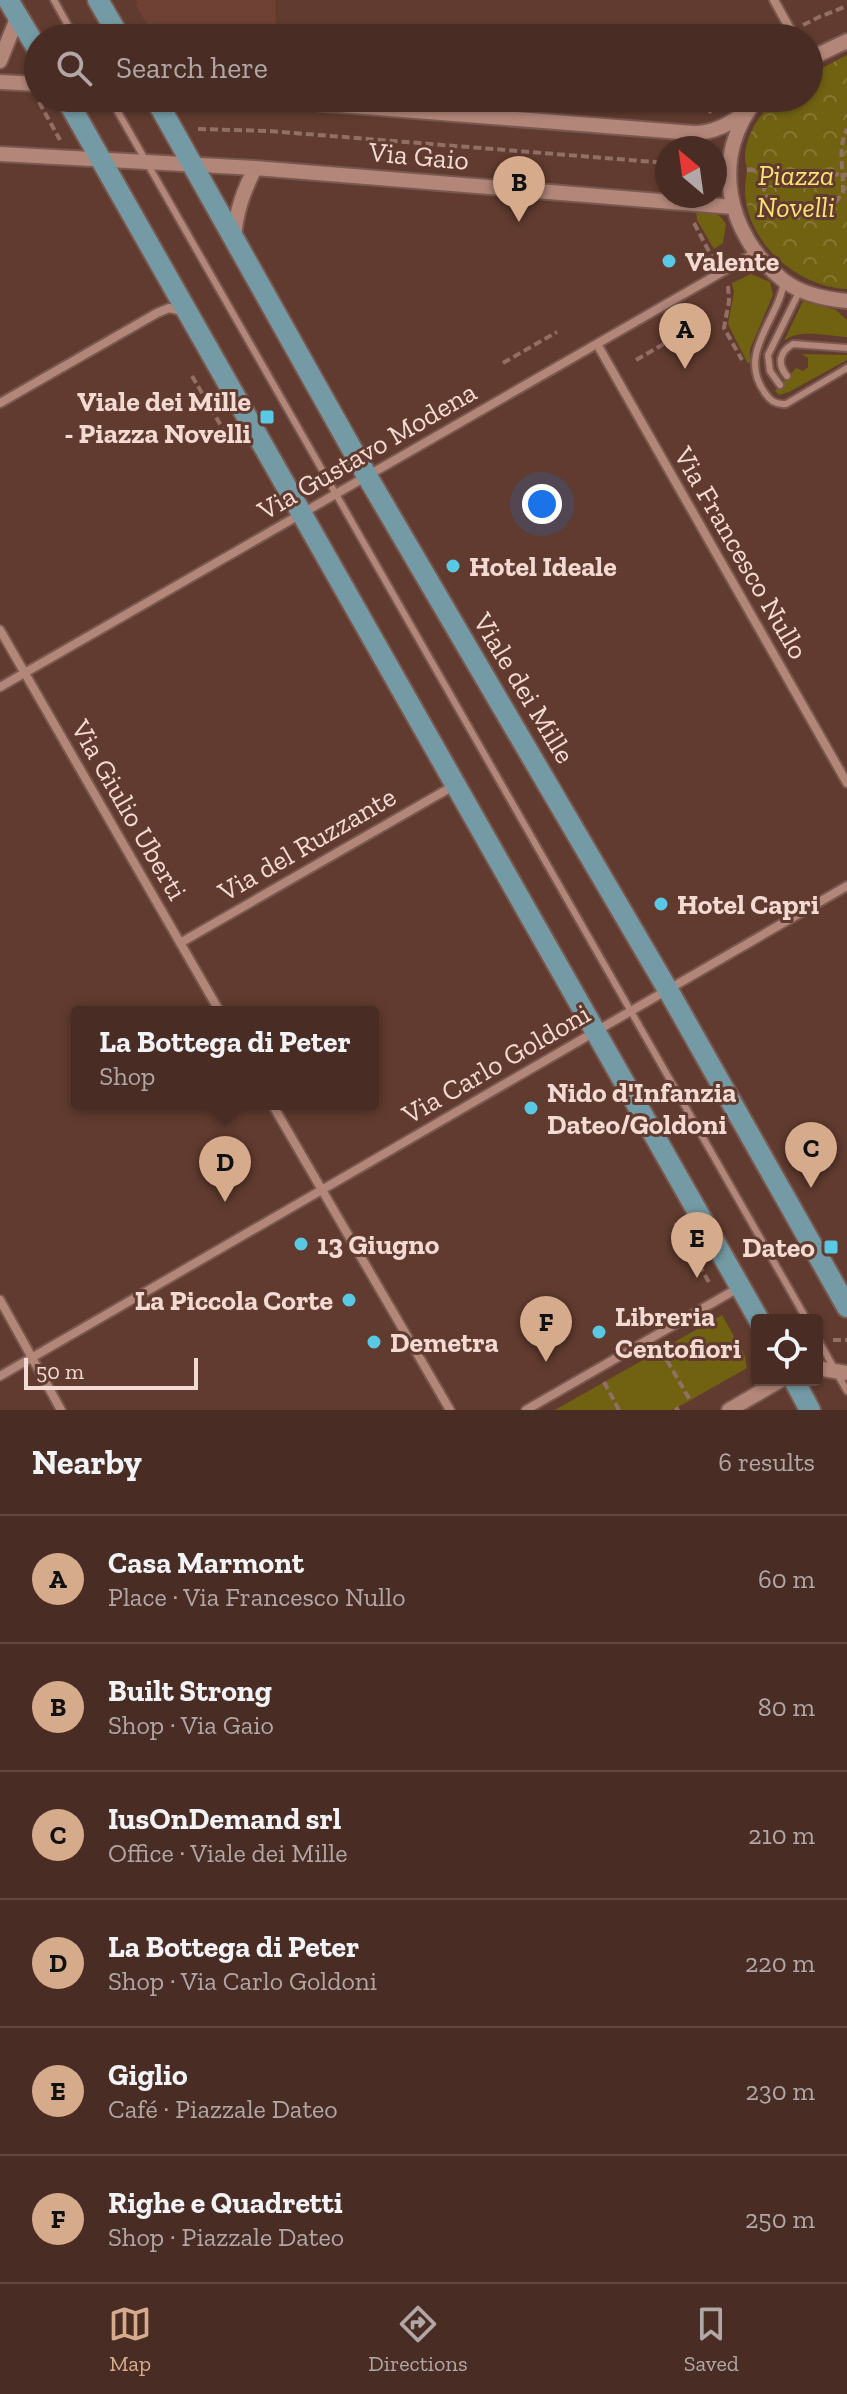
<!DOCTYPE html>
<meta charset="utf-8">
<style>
body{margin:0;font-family:"Zilla Slab",serif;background:#50342b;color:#f1f3f6}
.controls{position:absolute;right:24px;bottom:24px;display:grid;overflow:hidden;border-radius:8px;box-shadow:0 2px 6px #0004}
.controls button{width:72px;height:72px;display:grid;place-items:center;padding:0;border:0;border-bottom:2px solid #614841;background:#492c23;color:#f1f3f6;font:40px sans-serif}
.compass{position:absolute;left:655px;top:136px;width:72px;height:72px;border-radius:50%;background:#492c23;box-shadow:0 2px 6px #0004;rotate:331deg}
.scale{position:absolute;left:24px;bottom:20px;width:174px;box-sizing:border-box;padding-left:8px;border:4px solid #f3dad3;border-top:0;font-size:22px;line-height:28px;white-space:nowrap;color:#f3dad3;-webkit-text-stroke:6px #613b2f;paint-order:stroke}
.you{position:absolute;left:542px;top:504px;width:28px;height:28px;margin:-20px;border:6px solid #fff;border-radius:50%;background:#1a73e8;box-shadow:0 0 0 12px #1a73e833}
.badge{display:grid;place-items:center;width:52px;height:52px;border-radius:50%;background:#d6ab8b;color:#111;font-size:26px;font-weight:700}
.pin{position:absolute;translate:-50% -66px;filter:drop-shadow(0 2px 4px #0008)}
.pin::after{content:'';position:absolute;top:42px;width:28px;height:24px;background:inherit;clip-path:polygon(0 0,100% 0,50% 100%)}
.popup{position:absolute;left:71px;top:1006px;width:308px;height:104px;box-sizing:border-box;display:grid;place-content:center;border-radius:8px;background:#492c23;filter:drop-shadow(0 2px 6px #0005);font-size:26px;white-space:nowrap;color:#b1a7a6}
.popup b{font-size:30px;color:#f1f3f6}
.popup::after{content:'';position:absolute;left:50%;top:100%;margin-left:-16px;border:16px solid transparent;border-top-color:#492c23}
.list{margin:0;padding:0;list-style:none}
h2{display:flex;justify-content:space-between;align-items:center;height:104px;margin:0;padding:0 32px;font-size:34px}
h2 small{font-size:26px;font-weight:400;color:#b1a7a6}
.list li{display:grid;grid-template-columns:52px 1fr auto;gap:24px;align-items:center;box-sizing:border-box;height:128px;padding:0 32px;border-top:2px solid #614841}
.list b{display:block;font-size:30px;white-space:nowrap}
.list p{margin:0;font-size:26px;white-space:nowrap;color:#b1a7a6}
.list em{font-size:26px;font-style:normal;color:#b1a7a6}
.icon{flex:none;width:44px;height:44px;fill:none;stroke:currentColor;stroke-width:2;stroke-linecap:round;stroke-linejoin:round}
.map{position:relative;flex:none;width:847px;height:1410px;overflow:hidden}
.search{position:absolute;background:#492c23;box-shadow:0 2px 6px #0004;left:24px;right:24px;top:24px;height:88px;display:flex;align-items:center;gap:20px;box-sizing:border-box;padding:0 28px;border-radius:44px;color:#b1a7a6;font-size:30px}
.sheet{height:872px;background:#492c23}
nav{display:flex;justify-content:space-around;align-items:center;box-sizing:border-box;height:112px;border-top:2px solid #614841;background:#492c23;font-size:22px;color:#b1a7a6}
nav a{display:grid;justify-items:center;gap:4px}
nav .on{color:#d6ab8b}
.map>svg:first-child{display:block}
</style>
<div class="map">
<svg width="847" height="1410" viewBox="0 0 847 1410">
<defs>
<pattern id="forest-crowns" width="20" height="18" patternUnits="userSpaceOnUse" patternTransform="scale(2)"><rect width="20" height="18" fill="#716212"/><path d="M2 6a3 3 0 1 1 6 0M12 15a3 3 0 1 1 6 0" fill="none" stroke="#867834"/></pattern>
</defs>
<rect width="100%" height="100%" fill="#613b2f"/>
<!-- built -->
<path fill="#6f4134" d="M 135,0 L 275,0 L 276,38 L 155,38 L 136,5 L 138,4 Z"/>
<!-- green -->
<path fill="#716212" d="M 634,98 L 699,98 L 693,110 L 637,105 Z
M 696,210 C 710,211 718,211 726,224 L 723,243 L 714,249 L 697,220 Z
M 751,274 L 770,282 L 773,295 L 750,349 L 750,362 L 748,364 L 728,324 L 734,292 L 732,283 Z
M 803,301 L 836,310 L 847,320 L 847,337 C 828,336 798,328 784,341 Z
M 802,354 L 847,355 L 847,360 L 789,392 L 779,395 L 775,391 L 796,368 L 803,371 L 808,367 L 808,358 Z
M 722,1315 L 745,1356 L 747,1368 L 673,1410 L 555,1410 Z"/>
<!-- forest -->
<path fill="url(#forest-crowns)" d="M 847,55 L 847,289 C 800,287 753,248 746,201 C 744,189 746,181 747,170 C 747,166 745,162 745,158 C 745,135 761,113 776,98 L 809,98 L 809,75 Z"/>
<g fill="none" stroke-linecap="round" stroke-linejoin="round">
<defs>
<path id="service" d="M 54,0 L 75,38
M 110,98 L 807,1320
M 784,281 C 779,320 736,353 765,393 C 770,401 776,405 786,404 L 847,368
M 787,376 C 777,364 779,352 793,344 L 847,348
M 780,385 L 770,371 L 768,355 L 800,290
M 817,1338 L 847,1391"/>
<path id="minor" d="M 774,0 L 795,38
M 597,344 L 847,783
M 0,403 L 157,313 L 169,308 L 182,311
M 0,630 L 220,1012
M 0,687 L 755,253
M 180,943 L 455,785
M 272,1104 L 450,1410
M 0,1300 L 61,1410
M 0,1376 L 847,886
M 526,1410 L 740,1287"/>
<path id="tertiary" d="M 809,59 L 847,41
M 0,61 L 18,16
M 0,82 L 38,84
M 251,98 L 693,133 C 714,133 730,124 747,111
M 758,98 C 709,155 726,235 783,280 C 801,294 825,299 847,301
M 0,154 L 255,168 L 733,207
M 234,238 C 236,212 243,192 255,168
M 817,1368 L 847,1373
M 729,1410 L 781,1380"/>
<path id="primary" d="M 8,0 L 38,50
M 98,0 L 120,38
M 66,98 L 759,1320
M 155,98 L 367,476 L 668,990 L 847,1307
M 794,1380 L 810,1410"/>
</defs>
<!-- service casing -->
<use href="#service" stroke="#79584f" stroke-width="10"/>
<!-- minor casing -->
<use href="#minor" stroke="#79584f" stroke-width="12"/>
<!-- tertiary casing -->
<use href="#tertiary" stroke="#79584f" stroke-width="18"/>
<!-- primary casing -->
<use href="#primary" stroke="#79584f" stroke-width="24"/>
<!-- path -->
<path stroke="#916f65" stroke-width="4" stroke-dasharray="8 4" stroke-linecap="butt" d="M 803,25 L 819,17 L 847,6
M 39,102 L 60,140
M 709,113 L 718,98
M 198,129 L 269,131 L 667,163
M 747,170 L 847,175
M 762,171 C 763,179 763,189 766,196 C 776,219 807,224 826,211 C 834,206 838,199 843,192 C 844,171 837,148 847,129
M 694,223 L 714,261
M 728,286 L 729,301 L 724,328 L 742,360
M 636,360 L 674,338
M 503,363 L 557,332
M 192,376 L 227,436
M 675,1223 L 710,1284
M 833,1340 L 847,1340
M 661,1350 L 690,1400
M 604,1382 L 619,1410
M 675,1410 L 679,1408"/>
<!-- service -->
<use href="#service" stroke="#b28679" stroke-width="6"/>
<!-- minor -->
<use href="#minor" stroke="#b28679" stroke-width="8"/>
<!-- tertiary -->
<use href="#tertiary" stroke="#b28679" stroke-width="14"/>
<!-- primary -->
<use href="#primary" stroke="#749ba5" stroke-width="20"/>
</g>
<!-- markers -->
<g fill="#59c8e5" stroke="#613b2f" stroke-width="3">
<circle cx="669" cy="261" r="8"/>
<rect x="259" y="409" width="16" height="16" rx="4"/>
<circle cx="453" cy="566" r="8"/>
<circle cx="661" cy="904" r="8"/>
<circle cx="531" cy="1108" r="8"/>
<circle cx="301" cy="1244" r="8"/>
<rect x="823" y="1239" width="16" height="16" rx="4"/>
<circle cx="349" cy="1300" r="8"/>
<circle cx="599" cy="1332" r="8"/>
<circle cx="374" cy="1342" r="8"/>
</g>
<g text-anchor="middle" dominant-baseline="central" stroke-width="6" stroke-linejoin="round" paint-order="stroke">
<!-- street labels -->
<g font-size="28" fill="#f3dad3" stroke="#613b2f">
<text transform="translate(419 156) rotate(5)">Via Gaio</text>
<text transform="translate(367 451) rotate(-30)">Via Gustavo Modena</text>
<text transform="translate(741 553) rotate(60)">Via Francesco Nullo</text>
<text transform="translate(524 688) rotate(59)">Viale dei Mille</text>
<text transform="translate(129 810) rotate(60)">Via Giulio Uberti</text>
<text transform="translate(307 844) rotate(-30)">Via del Ruzzante</text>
<text transform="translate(496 1064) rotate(-30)">Via Carlo Goldoni</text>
</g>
<!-- park labels -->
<g font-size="28" font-style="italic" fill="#fbe373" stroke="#613b2f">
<text x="796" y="175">Piazza<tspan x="796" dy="32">Novelli</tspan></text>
</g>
<!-- poi labels -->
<g font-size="28" font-weight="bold" fill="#f3dad3" stroke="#613b2f" text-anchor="start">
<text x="685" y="261">Valente</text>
<text x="251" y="401" text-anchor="end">Viale dei Mille<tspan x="251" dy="32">- Piazza Novelli</tspan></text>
<text x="469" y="566">Hotel Ideale</text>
<text x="677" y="904">Hotel Capri</text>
<text x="547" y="1092">Nido d'Infanzia<tspan x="547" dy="32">Dateo/Goldoni</tspan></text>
<text x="317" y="1244">13 Giugno</text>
<text x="815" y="1247" text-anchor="end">Dateo</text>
<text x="333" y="1300" text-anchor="end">La Piccola Corte</text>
<text x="615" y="1316">Libreria<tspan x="615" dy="32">Centofiori</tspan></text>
<text x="390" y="1342">Demetra</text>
</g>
</g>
</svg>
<div class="controls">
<button><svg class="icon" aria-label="locate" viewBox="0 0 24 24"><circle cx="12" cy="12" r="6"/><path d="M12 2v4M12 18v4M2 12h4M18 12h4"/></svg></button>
</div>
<svg class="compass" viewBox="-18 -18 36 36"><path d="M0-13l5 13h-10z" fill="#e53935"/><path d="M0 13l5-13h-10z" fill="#b1a7a6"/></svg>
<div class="scale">50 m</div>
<div class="you"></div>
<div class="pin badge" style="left:685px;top:369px">A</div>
<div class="pin badge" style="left:519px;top:222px">B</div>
<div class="pin badge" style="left:811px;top:1188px">C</div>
<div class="pin badge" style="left:225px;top:1202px">D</div>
<div class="popup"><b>La Bottega di Peter</b>Shop</div>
<div class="pin badge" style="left:697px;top:1278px">E</div>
<div class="pin badge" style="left:546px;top:1362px">F</div>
<div class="search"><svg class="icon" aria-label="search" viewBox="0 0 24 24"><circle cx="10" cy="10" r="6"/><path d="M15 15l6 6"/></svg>Search here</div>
</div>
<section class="sheet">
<h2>Nearby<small>6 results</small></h2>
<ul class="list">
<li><span class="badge">A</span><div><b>Casa Marmont</b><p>Place · Via Francesco Nullo</p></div><em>60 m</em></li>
<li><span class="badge">B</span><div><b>Built Strong</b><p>Shop · Via Gaio</p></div><em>80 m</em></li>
<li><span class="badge">C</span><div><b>IusOnDemand srl</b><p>Office · Viale dei Mille</p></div><em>210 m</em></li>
<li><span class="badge">D</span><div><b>La Bottega di Peter</b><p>Shop · Via Carlo Goldoni</p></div><em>220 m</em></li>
<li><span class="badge">E</span><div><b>Giglio</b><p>Café · Piazzale Dateo</p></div><em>230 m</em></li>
<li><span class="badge">F</span><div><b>Righe e Quadretti</b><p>Shop · Piazzale Dateo</p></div><em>250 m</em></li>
</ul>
</section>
<nav>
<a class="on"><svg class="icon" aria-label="map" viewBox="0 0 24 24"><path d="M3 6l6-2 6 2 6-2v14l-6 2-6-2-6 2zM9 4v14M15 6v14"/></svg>Map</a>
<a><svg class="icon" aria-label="directions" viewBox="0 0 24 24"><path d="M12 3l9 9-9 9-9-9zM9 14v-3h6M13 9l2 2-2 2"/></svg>Directions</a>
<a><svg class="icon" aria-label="saved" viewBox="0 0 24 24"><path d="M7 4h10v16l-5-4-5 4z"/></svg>Saved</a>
</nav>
